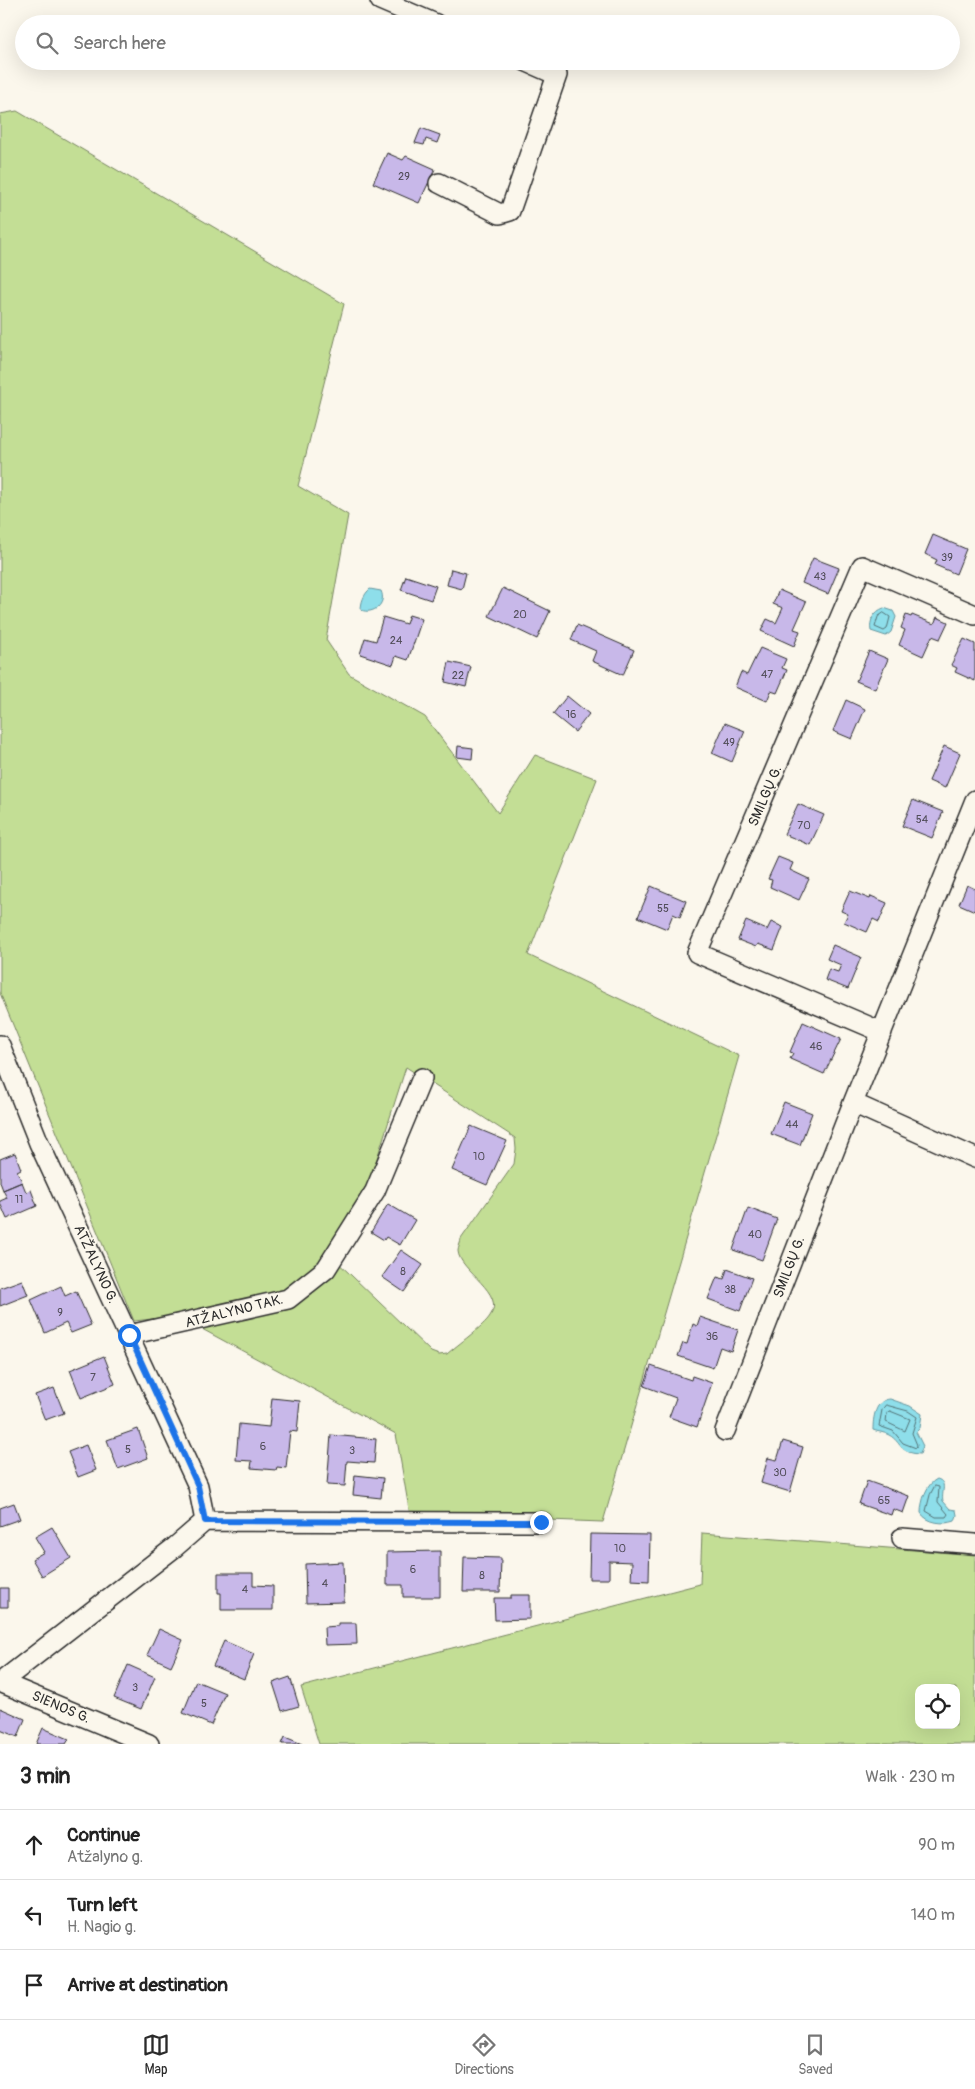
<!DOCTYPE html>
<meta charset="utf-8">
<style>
body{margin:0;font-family:Pangolin,sans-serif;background:#f6f6f6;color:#222}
.controls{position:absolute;right:15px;bottom:15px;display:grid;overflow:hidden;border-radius:10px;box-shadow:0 5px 20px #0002}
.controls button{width:45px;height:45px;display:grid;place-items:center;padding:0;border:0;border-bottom:1px solid #e0e0e0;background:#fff;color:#222;font:25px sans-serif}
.stop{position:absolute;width:15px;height:15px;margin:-11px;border:4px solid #1a73e8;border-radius:50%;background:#fff}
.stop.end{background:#1a73e8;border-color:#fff;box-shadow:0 1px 5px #0008}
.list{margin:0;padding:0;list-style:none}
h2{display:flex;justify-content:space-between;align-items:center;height:65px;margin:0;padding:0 20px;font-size:21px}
h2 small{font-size:16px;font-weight:400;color:#767676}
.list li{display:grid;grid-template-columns:32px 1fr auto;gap:15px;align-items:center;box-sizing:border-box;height:70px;padding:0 20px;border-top:1px solid #e0e0e0}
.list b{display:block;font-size:19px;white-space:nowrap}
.list p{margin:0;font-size:16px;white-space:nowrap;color:#767676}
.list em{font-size:16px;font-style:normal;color:#767676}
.icon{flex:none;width:28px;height:28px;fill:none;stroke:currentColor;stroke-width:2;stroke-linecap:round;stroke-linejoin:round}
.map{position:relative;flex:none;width:975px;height:1744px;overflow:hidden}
.search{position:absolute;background:#fff;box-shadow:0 5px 20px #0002;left:15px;right:15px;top:15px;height:55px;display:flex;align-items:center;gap:12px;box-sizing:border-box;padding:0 18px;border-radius:28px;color:#767676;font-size:19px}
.sheet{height:275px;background:#fff}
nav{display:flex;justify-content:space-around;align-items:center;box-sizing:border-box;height:70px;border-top:1px solid #e0e0e0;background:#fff;font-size:14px;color:#767676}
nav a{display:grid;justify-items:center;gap:2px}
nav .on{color:#2b2b2b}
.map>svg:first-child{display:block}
</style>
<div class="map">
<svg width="975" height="1744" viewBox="0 0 975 1744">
<rect width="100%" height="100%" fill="#fbf7ec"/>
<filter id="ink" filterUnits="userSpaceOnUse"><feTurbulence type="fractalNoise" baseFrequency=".02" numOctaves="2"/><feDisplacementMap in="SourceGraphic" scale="10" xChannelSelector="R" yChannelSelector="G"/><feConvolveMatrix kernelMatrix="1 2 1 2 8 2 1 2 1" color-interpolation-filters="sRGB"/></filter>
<g filter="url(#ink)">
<!-- green -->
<path fill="#c3de95" stroke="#778460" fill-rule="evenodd" d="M 17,111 L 344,304 L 298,486 L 348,515 L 326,640 L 349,674 L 425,717 L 498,813 L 535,755 L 597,779 L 528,955 L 739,1056 L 603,1522 L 410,1515 L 396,1434 L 178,1316 L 134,1321 L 0,993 L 0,114 ZM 406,1067 L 515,1138 L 516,1149 L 514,1164 L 461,1239 C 461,1242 458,1248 458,1251 C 459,1271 507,1293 490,1316 C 484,1326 457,1345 447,1354 L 439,1355 L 431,1352 L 326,1251 L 362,1194 L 372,1174 Z
M 702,1533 L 975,1555 L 975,1744 L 319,1744 L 301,1687 L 700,1584 ZM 919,1688 L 956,1688 L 956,1725 L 919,1725 Z"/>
<!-- water -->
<path fill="#8edeea" stroke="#66969e" d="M 370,589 L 381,591 C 387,604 373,615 361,610 C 361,602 364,594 370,589 Z
M 884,608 L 893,611 L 896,617 L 891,632 L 886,636 L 871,631 C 869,621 874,611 884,608 Z
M 890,1399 L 910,1406 L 922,1414 L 920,1428 L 916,1432 L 923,1446 L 920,1454 C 898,1453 902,1442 889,1435 C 884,1432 878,1432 873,1430 C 873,1418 875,1400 890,1399 Z
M 937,1479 C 948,1482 941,1492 943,1501 L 950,1509 L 956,1510 L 957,1515 L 955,1521 C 944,1525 927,1523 921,1513 C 921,1502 926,1484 937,1479 Z"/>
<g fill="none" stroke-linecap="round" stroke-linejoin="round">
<!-- shore -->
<path stroke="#537377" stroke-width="1" d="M 884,613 L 890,617 L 887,629 L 884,631 L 875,627 L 878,617 Z
M 886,1405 L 908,1411 L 917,1417 L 912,1433 L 917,1445 L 916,1448 L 903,1443 L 893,1431 L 879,1426 L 882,1410 Z
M 890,1411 L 910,1419 L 905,1431 L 886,1422 L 887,1413 Z
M 935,1486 L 939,1487 L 938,1502 L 948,1514 L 946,1517 L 936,1517 L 926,1511 L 930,1495 Z"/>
</g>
<!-- building -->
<path fill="#c8b8e9" stroke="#2b2b2b" d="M 421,128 L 440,135 L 437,143 L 426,139 L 424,145 L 415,143 Z
M 387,153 L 403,160 L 406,156 L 435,169 L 419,203 L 373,183 Z
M 933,535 L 966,549 L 956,574 L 935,565 L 937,560 L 925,554 Z
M 813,558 L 839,568 L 828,594 L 802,583 Z
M 451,569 L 466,573 L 462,589 L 447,585 Z
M 406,576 L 436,586 L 431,600 L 401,590 Z
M 503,588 L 550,611 L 537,639 L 489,616 Z
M 779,590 L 806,602 L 794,629 L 800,631 L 794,646 L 761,631 L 767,619 L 776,623 L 783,608 L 773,604 Z
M 409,615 L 422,619 L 408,660 L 396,656 L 393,665 L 360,654 L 365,638 L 376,641 L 383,617 L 406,624 Z
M 906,615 L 911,617 L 912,615 L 934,624 L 937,617 L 948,622 L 940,639 L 932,636 L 923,656 L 899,645 L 905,630 L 901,628 Z
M 577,625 L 634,650 L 623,675 L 592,661 L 596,651 L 571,640 Z
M 964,639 L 975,644 L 975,681 L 955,672 L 957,668 L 951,665 Z
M 760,648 L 786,659 L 782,668 L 787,670 L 777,693 L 771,691 L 767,701 L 735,687 L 741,672 L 747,675 Z
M 869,651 L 888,659 L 875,689 L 856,681 Z
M 449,662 L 471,667 L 466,687 L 445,682 Z
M 567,696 L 589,714 L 575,732 L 553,714 Z
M 846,700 L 865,709 L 852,739 L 833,731 Z
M 725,723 L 745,731 L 732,762 L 712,753 Z
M 458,746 L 473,748 L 472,759 L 457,757 Z
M 944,746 L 960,753 L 945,788 L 929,781 Z
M 913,800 L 943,812 L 932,838 L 902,826 Z
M 798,804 L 824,815 L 810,845 L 784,834 Z
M 778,857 L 793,863 L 790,870 L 809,879 L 799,900 L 770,887 L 772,880 L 768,879 Z
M 967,885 L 975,889 L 975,911 L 959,904 Z
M 651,886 L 686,901 L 680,917 L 673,914 L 667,929 L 638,917 Z
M 850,891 L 870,899 L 871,896 L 887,903 L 879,922 L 873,919 L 867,932 L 844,922 L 848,914 L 841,911 Z
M 746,921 L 767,930 L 771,922 L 783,927 L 774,950 L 758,944 L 756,947 L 738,940 Z
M 833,945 L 861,957 L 848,989 L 825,980 L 829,969 L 838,972 L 841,965 L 827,959 Z
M 803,1022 L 841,1039 L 824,1074 L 790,1059 L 793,1053 L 790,1052 Z
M 784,1102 L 812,1113 L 800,1145 L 771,1134 Z
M 471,1126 L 507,1141 L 487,1185 L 452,1170 Z
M 15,1153 L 21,1169 L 17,1171 L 22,1182 L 3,1190 L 0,1182 L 0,1159 Z
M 22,1182 L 26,1192 L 31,1190 L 37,1206 L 7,1219 L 0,1203 L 0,1201 L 7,1198 L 3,1190 Z
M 388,1204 L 415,1220 L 400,1245 L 386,1237 L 384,1240 L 371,1232 Z
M 748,1208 L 777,1219 L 762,1260 L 733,1250 Z
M 401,1250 L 423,1265 L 404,1292 L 382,1277 Z
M 727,1269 L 752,1278 L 740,1311 L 708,1299 L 717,1277 L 724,1279 Z
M 22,1280 L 28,1295 L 0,1306 L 0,1288 Z
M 61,1286 L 65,1296 L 76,1291 L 91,1325 L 71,1333 L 66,1323 L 45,1333 L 31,1300 Z
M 700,1317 L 738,1330 L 731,1351 L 720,1347 L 713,1368 L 678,1356 L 683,1343 L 687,1344 L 693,1324 L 697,1326 Z
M 104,1356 L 115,1384 L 81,1398 L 70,1370 Z
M 651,1366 L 691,1380 L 692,1376 L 712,1383 L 697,1427 L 669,1417 L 676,1398 L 644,1386 Z
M 54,1388 L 64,1413 L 45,1420 L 35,1395 Z
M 272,1398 L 300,1401 L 297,1432 L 290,1431 L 286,1468 L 277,1467 L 276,1470 L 251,1468 L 252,1461 L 236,1460 L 239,1424 L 269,1427 Z
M 138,1429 L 148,1458 L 118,1469 L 107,1440 Z
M 331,1435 L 376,1439 L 374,1463 L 347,1461 L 345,1486 L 327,1485 Z
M 783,1441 L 803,1447 L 790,1492 L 761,1483 L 768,1458 L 777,1460 Z
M 86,1445 L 96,1470 L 78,1477 L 68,1452 Z
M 355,1475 L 383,1478 L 381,1498 L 353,1495 Z
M 867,1481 L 909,1496 L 903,1513 L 893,1509 L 891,1515 L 859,1504 Z
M 14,1503 L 20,1519 L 0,1526 L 0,1508 Z
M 52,1527 L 71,1558 L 42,1576 L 32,1559 L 44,1552 L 35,1537 Z
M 590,1534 L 650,1535 L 649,1581 L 631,1580 L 632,1562 L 609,1561 L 609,1579 L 589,1579 Z
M 440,1551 L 440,1597 L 403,1597 L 403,1585 L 387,1585 L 387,1552 Z
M 464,1557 L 501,1558 L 500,1592 L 463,1592 Z
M 343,1562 L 344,1602 L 306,1603 L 305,1564 Z
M 218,1573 L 253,1573 L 253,1585 L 273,1586 L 273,1610 L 221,1610 L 221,1593 L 218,1593 Z
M 0,1588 L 8,1588 L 8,1607 L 0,1607 Z
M 511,1595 L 530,1595 L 530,1619 L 495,1620 L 494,1598 L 511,1598 Z
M 338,1623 L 356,1623 L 357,1644 L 325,1645 L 324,1627 L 338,1626 Z
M 159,1629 L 183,1640 L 171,1666 L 147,1655 Z
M 224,1641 L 254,1654 L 244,1679 L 213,1666 Z
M 128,1665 L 155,1677 L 141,1709 L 114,1698 Z
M 290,1677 L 299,1706 L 282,1711 L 273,1683 Z
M 196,1681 L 225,1693 L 211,1725 L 183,1713 Z
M 0,1708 L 25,1719 L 18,1737 L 0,1730 Z
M 43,1728 L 69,1739 L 66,1744 L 36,1744 Z
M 285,1737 L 302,1744 L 282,1744 Z"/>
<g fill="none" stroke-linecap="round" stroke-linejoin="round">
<defs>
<path id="minor" d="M 380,0 L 436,24
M 439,183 L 500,214 L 510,211 L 557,75 L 525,61
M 975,800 L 853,1103 L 975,1158
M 882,1032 L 697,953 L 862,566 L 975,615
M 0,1045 L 39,1143 L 198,1486 L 205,1521 L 175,1547 L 1,1682
M 129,1335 L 288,1299 L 326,1269 L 375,1191 L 422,1078
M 725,1431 L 853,1103
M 205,1521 L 541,1522
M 902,1538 L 975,1544
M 0,1682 L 149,1744"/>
</defs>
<!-- minor casing -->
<use href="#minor" stroke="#2b2b2b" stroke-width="22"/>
<!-- minor -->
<use href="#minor" stroke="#fbf7ec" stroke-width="19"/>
</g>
</g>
<g fill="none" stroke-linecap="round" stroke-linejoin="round" filter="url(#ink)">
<!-- route -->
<path stroke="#1a73e8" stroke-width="6" d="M 129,1335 L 198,1486 L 205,1521 L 541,1522"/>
</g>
<g text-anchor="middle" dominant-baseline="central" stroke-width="4" stroke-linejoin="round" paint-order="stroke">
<!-- number labels -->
<g font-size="11" fill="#524e5a">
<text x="404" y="176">29</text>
<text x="947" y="557">39</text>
<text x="820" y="576">43</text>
<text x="520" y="614">20</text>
<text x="396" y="640">24</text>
<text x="767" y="674">47</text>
<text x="458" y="675">22</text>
<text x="571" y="714">16</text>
<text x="729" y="742">49</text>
<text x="922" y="819">54</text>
<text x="804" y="825">70</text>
<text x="663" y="908">55</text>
<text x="816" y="1046">46</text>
<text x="792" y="1124">44</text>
<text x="479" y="1156">10</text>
<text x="19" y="1199">11</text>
<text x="755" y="1234">40</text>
<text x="403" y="1271">8</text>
<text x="730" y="1289">38</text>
<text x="60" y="1312">9</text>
<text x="712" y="1336">36</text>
<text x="93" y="1377">7</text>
<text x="263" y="1446">6</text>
<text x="128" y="1449">5</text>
<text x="352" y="1450">3</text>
<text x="780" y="1472">30</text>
<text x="884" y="1500">65</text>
<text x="620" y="1548">10</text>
<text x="413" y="1569">6</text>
<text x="482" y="1575">8</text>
<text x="325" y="1583">4</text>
<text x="245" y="1589">4</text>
<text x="135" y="1687">3</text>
<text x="204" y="1703">5</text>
</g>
<!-- street labels -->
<g font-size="14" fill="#2b2b2b" stroke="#fbf7ec">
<text transform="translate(765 796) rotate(-67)">SMILGŲ G.</text>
<text transform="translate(96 1264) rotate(65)">ATŽALYNO G.</text>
<text transform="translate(789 1267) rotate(-69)">SMILGŲ G.</text>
<text transform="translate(234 1311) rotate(-14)">ATŽALYNO TAK.</text>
<text transform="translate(61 1707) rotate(23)">SIENOS G.</text>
</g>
</g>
</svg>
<div class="controls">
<button><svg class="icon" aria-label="locate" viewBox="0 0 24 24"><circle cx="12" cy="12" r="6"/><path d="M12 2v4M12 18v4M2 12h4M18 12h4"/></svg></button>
</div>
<div class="stop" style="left:129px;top:1335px"></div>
<div class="stop end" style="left:541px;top:1522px"></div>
<div class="search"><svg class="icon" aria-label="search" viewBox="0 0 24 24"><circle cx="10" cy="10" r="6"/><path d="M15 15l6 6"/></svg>Search here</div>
</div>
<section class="sheet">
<h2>3 min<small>Walk · 230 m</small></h2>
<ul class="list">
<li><svg class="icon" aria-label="ahead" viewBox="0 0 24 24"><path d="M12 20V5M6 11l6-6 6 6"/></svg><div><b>Continue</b><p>Atžalyno g.</p></div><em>90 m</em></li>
<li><svg class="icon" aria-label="left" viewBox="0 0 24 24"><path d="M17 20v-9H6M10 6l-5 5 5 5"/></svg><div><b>Turn left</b><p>H. Nagio g.</p></div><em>140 m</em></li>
<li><svg class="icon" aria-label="arrive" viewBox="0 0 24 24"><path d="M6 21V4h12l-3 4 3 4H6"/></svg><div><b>Arrive at destination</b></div></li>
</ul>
</section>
<nav>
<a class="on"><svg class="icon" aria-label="map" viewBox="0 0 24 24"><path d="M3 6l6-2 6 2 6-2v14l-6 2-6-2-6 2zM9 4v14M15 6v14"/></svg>Map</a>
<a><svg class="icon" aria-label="directions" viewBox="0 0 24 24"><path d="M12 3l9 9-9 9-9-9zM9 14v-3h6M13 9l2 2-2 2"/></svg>Directions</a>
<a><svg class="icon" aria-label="saved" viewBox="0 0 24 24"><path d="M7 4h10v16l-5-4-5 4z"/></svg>Saved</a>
</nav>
